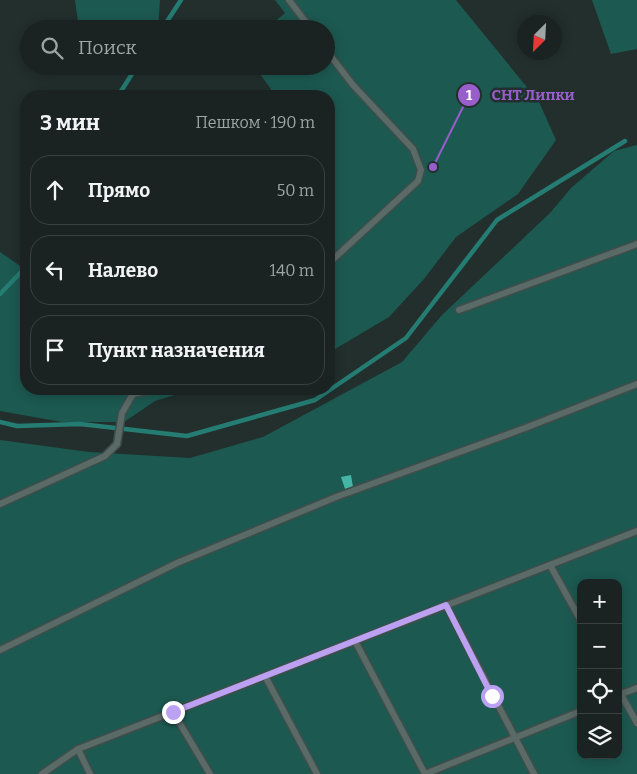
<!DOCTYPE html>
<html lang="ru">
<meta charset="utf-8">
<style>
body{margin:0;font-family:Bitter,serif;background:#272f2f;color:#f1f3f6}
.controls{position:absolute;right:15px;bottom:15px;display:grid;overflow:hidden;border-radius:10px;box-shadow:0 2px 12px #0003}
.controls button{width:45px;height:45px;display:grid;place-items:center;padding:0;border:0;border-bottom:1px solid #384040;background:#1a2322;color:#f1f3f6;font:25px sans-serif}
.compass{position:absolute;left:517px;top:15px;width:45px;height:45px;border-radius:50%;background:#1a2322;box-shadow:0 2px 12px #0003;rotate:204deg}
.stop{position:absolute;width:15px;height:15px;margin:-11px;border:4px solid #bca0f2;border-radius:50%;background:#fff}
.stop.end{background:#bca0f2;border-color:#fff;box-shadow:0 1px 5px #0008}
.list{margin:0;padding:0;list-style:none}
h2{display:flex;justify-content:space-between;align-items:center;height:65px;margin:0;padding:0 20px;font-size:21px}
h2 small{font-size:16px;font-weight:400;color:#9fa4a5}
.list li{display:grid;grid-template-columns:32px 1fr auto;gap:15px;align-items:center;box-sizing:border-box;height:70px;margin:0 10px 10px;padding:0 10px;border:1px solid #384040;border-radius:20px}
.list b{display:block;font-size:19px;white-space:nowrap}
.list em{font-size:16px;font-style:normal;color:#9fa4a5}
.icon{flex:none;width:28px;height:28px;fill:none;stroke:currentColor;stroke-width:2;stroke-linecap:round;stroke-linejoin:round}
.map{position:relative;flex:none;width:637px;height:774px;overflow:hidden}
.search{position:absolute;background:#1a2322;box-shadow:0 2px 12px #0003;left:20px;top:20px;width:315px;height:55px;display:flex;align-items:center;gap:12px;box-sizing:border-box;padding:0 18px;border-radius:28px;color:#9fa4a5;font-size:19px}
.panel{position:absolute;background:#1a2322;box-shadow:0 2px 12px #0003;left:20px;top:90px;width:315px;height:305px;border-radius:20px}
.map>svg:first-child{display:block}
</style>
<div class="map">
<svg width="637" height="774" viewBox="0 0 637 774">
<rect width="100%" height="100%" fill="#222f2d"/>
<!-- green -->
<path fill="#1c5951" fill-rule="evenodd" d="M 75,0 L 160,0 L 158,29 L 79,29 Z
M 275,0 L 456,0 L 539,102 L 556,140 L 518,194 L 456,237 L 424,279 L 389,317 L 330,352 L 329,96 L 263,96 L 271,89 L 254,66 L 326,66 L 326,29 L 266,29 L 285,13 Z
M 592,0 L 637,0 L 637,49 L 611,54 Z
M 637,145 L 637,774 L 0,774 L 0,440 L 89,452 L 190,458 L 263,437 L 402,362 L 442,315 L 550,213 L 571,188 L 614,151 ZM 581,583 L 618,583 L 618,755 L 581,755 Z
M 0,252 L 26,270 L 26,389 L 194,389 L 155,401 L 124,422 L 62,422 L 0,411 Z"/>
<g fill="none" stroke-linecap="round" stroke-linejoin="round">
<!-- stream -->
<path stroke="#257c72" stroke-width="4.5" d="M 162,29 L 181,0
M 118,96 L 137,66
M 0,294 L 26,267
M 0,422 L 17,426 L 80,424 L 187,436 L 315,400 L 406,338 L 497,220 L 625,141"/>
</g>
<!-- building -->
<path fill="#45b5a7" d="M 351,475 L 353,487 L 345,489 L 341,477 Z"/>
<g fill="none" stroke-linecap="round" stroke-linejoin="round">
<defs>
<path id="lane" d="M 289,0 L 311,29
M 326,50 L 353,85 L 413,149 L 421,170 L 418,181 L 329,263
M 459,310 L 637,244
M 0,504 L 105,456 L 117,444 L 122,413 L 133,394 L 156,389
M 550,565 L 581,621
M 446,605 L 534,774
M 355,641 L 425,774
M 0,650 L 177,563 L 336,497 L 525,428 L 637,384
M 265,676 L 317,774
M 618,689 L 637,723
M 619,695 L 637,688
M 173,712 L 210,774
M 78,749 L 90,774
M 42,774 L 78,749 L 637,531
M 425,774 L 581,711"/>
</defs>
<!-- lane casing -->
<use href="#lane" stroke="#404d4b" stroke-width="9"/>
<!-- lane -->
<use href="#lane" stroke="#5a6a67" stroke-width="6"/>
</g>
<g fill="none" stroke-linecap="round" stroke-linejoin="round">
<!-- route -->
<path stroke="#bca0f2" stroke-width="6" d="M 173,712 L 446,605 L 492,696"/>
</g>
<!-- callouts -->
<path fill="none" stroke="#985ecc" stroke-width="2" d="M433 167L469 95"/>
<g fill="#985ecc" stroke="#222f2d" stroke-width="2">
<circle cx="433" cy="167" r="5"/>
<circle cx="469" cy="95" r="12"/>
</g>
<g font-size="15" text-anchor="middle" font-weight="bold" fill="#fff">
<text x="469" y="100">1</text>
</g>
<g font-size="15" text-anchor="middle" font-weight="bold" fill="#985ecc" stroke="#222f2d" stroke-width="5" stroke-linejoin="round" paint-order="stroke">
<text x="533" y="100">СНТ Липки</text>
</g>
</svg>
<div class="controls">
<button>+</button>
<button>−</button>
<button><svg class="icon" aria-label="locate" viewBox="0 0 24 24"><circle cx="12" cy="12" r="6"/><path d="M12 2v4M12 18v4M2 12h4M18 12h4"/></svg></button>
<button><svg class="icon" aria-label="layers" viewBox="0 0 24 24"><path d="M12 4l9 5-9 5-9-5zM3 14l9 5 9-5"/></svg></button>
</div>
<svg class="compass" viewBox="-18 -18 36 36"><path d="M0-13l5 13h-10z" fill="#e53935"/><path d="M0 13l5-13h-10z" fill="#9fa4a5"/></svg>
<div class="stop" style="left:492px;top:696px"></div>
<div class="stop end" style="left:173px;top:712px"></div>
<div class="search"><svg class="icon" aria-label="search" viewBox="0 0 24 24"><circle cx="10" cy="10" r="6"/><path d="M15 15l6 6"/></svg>Поиск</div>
<section class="panel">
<h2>3 мин<small>Пешком · 190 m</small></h2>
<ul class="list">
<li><svg class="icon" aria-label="ahead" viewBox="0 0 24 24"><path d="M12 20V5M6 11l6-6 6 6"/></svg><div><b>Прямо</b></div><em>50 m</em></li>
<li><svg class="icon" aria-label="left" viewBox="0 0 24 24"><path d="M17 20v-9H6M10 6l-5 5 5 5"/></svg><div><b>Налево</b></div><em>140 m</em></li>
<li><svg class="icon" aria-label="arrive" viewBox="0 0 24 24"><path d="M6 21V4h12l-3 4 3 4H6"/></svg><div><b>Пункт назначения</b></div></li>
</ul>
</section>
</div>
